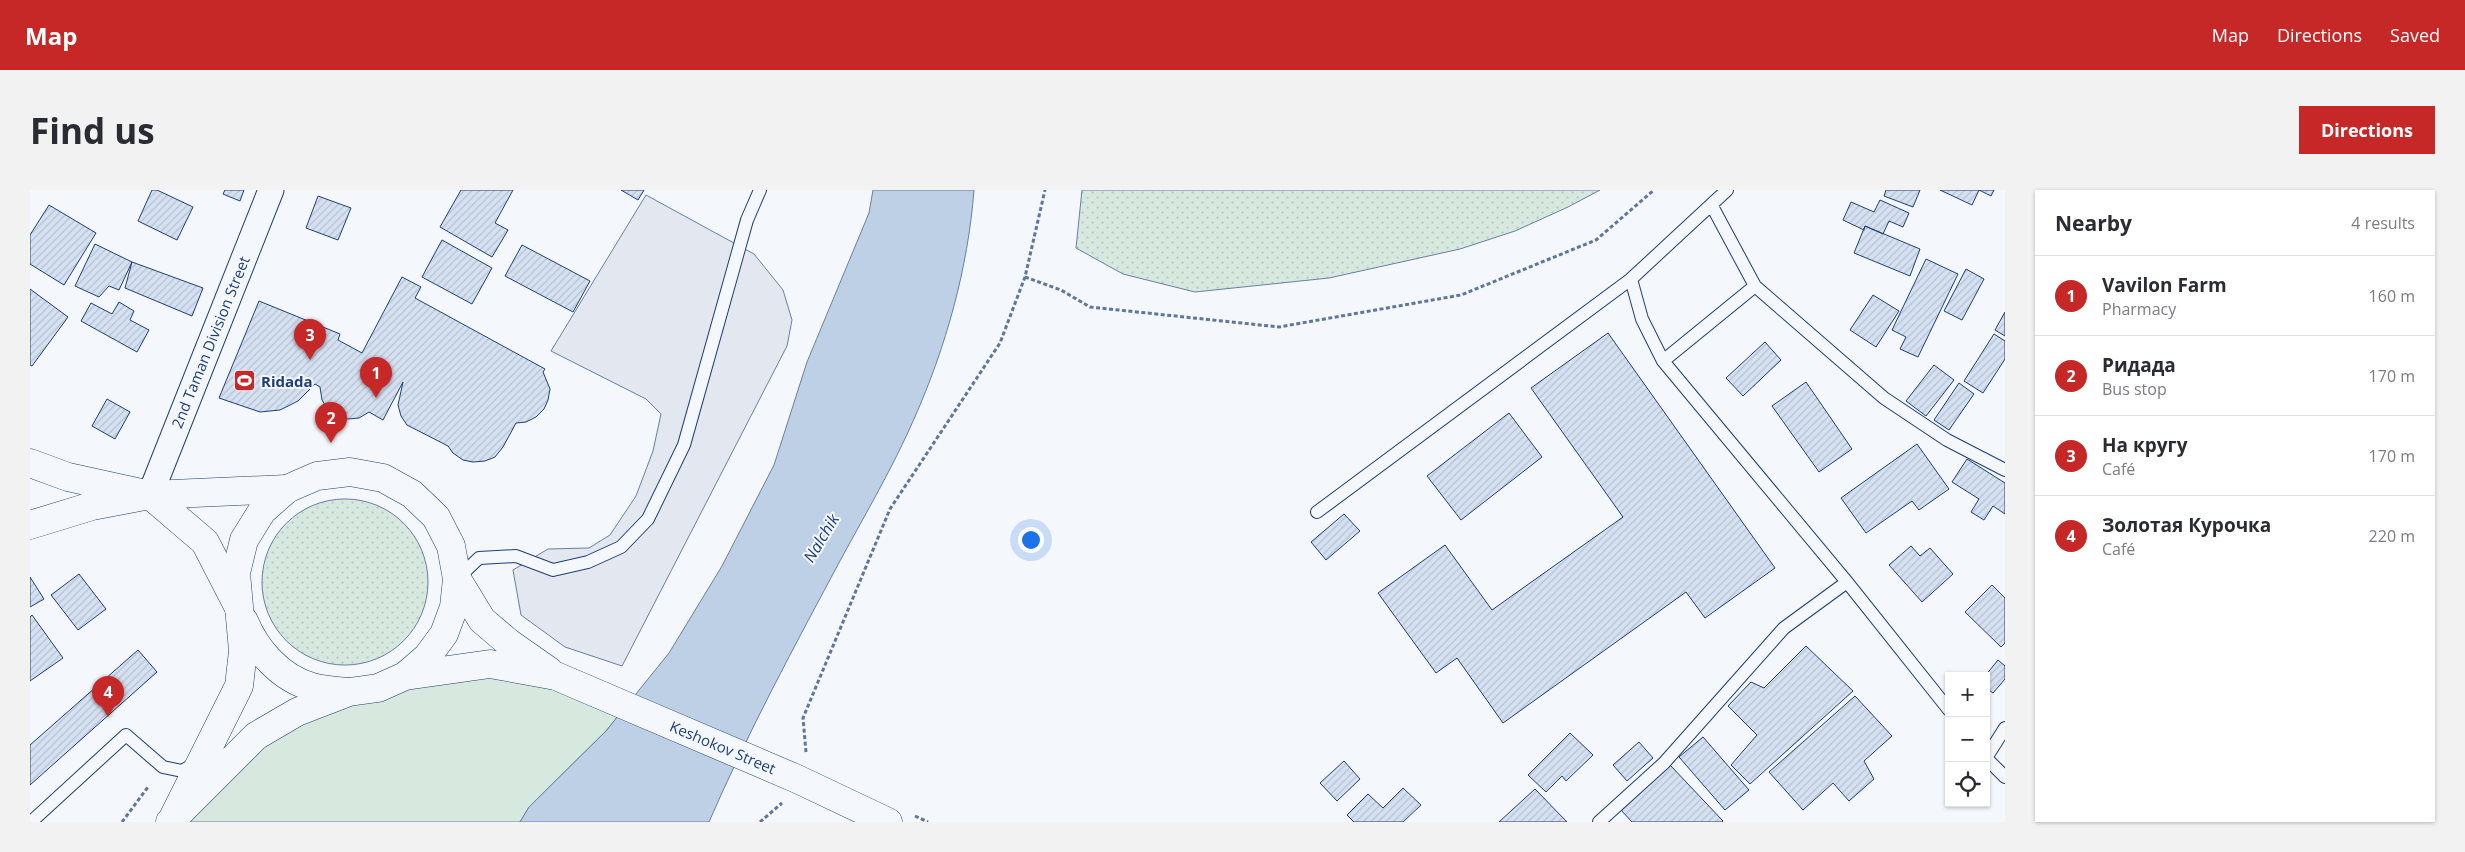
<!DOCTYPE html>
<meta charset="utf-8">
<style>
body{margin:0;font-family:"Open Sans",sans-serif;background:#f2f2f3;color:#2b2b33}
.controls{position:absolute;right:15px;bottom:15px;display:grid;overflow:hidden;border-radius:0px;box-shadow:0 1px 4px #0004}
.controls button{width:45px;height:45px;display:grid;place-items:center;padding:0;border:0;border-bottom:1px solid #e1e1e2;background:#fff;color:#2b2b33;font:25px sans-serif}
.you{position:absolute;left:1000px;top:349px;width:18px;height:18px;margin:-12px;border:4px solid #fff;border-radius:50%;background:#1a73e8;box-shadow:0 0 0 8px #1a73e833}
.badge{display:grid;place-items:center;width:32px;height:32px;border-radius:50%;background:#c62828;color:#fff;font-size:16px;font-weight:700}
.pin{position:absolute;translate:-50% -41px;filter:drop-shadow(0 1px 2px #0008)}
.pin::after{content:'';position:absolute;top:26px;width:18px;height:15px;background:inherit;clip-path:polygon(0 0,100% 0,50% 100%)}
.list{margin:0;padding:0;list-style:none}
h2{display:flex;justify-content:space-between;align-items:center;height:65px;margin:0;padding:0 20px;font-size:21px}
h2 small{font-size:16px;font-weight:400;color:#7c7c81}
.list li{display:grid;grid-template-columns:32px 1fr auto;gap:15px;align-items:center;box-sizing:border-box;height:80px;padding:0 20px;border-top:1px solid #e1e1e2}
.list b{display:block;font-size:19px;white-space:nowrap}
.list p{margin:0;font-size:16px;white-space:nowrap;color:#7c7c81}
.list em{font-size:16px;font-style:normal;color:#7c7c81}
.icon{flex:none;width:28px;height:28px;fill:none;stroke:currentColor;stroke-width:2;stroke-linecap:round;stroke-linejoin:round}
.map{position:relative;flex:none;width:1975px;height:632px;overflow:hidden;border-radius:0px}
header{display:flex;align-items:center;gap:30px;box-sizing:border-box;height:70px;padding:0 25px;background:#c62828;color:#fff}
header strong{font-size:24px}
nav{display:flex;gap:28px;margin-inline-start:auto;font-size:18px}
.intro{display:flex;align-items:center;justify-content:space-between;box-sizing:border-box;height:120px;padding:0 30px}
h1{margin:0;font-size:35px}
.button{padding:12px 22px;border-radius:0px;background:#c62828;color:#fff;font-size:18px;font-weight:700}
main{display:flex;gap:30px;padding:0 30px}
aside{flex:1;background:#fff;border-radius:0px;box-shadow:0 1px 4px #0004}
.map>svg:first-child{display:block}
</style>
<header>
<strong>Map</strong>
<nav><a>Map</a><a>Directions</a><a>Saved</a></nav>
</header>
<div class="intro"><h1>Find us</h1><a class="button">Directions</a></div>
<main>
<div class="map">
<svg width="1975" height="632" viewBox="0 0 1975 632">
<defs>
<pattern id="grass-dots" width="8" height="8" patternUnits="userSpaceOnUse" patternTransform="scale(1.25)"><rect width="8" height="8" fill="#d7e8df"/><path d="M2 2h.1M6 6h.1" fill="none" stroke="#b8c8c3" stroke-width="1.8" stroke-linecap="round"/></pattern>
<pattern id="building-hatch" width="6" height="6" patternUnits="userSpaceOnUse" patternTransform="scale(1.25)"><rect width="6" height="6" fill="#d5e0f0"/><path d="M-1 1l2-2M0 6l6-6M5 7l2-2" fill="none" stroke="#b6c1d1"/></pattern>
</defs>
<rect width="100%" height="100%" fill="#f4f7fb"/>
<!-- grass -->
<path fill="url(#grass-dots)" stroke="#687fa3" d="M 1052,0 L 1570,0 L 1538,17 L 1485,41 L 1430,59 L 1299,88 L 1165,102 L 1093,84 L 1046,58 Z
M232 392a83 83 0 1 1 166 0a83 83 0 1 1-166 0Z"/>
<!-- green -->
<path fill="#d7e8df" stroke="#687fa3" d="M 460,474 L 597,515 L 576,541 L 499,617 L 490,632 L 140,632 L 267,522 Z"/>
<!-- parking -->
<path fill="#e3e8f0" stroke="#687fa3" d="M 616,5 L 724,64 L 753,100 L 762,130 L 757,156 L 592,476 L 535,457 L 491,425 L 483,380 L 518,359 L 559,358 L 580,345 L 606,306 L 623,261 L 631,224 L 616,209 L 521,161 Z"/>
<!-- water -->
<path fill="#bed0e5" stroke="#687fa3" d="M 843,0 L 944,0 C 938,78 916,157 884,229 C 863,277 836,323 811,369 C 765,455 718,542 679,632 L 490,632 L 499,617 L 576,541 L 639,463 L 692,376 L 744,275 L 777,172 L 839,23 Z"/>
<!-- building -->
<path fill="url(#building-hatch)" stroke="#1d3f73" d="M 122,0 L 127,0 L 163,17 L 147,50 L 108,31 Z
M 195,0 L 214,0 L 210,11 L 193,4 Z
M 431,0 L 483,0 L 465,33 L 478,40 L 462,67 L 410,37 Z
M 591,0 L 614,0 L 608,10 Z
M 1856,0 L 1890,0 L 1883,17 L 1854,6 Z
M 1910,0 L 1949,0 L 1942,15 Z
M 1949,0 L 1964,0 L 1961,6 Z
M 288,6 L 321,18 L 308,50 L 276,38 Z
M 1850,10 L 1879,23 L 1873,37 L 1859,31 L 1853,44 L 1835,36 L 1834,40 L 1813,30 L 1821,12 L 1844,22 Z
M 19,15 L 66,43 L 34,95 L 0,74 L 0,45 Z
M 1835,36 L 1890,59 L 1880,86 L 1824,63 Z
M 412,50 L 462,78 L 442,114 L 392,87 Z
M 65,54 L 102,72 L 89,100 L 79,96 L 69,107 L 45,96 Z
M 492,55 L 560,91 L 543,122 L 475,86 Z
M 1896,69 L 1928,84 L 1888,167 L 1870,159 L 1876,147 L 1862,140 Z
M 102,72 L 173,98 L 162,126 L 95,98 Z
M 1936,79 L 1954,89 L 1932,130 L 1914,121 Z
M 372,87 L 391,97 L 385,108 L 515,179 L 513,182 L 520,199 L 518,210 L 514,219 L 506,227 L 496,232 L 486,233 L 473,257 L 465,267 L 455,271 L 443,272 L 433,270 L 423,263 L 418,256 L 377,235 L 371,226 L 368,215 L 373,192 L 353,230 L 339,222 L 329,228 L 318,229 L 307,226 L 298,220 L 292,210 L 290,197 L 285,194 L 268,211 L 250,220 L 230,222 L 189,208 L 229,111 L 310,144 L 308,150 L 332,163 Z
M 0,99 L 38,127 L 2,176 L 0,175 Z
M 1843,105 L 1869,121 L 1846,157 L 1820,140 Z
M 89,112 L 104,121 L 100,130 L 119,140 L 107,162 L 51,131 L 61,113 L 82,124 Z
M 1975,122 L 1975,146 L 1965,140 Z
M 1578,143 L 1745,378 L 1675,428 L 1656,402 L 1473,533 L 1427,468 L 1406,483 L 1348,403 L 1415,355 L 1462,420 L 1593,327 L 1501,198 Z
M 1964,144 L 1975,151 L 1975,169 L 1953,203 L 1934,191 Z
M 1735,152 L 1751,170 L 1713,206 L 1696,188 Z
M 1904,175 L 1924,190 L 1896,226 L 1876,211 Z
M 1776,192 L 1822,259 L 1789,282 L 1742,216 Z
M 1929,193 L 1944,204 L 1919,240 L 1904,230 Z
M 77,209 L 100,222 L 85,249 L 62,236 Z
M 1479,223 L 1512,267 L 1431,330 L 1397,286 Z
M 1887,254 L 1919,299 L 1889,320 L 1882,311 L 1836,343 L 1811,308 Z
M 1937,269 L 1975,293 L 1975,324 L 1963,316 L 1954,330 L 1941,322 L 1949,309 L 1922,292 Z
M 1314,324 L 1330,341 L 1296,370 L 1281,352 Z
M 1881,356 L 1890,366 L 1900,358 L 1923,384 L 1892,412 L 1859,375 Z
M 49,384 L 76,419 L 48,440 L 21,405 Z
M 0,387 L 14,409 L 0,417 Z
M 1962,395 L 1975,408 L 1975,453 L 1971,457 L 1935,422 Z
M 2,425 L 33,468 L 0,491 L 0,427 Z
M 1776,456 L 1823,501 L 1720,594 L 1701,575 L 1727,545 L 1698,516 L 1721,492 L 1734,498 Z
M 108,460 L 127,482 L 0,595 L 0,555 Z
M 1968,470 L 1975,476 L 1975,489 L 1963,503 L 1956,498 L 1955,486 Z
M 1825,506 L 1862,546 L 1834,571 L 1844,589 L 1819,611 L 1803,593 L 1773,620 L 1739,582 Z
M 1540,543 L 1563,565 L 1536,591 L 1532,586 L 1516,602 L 1498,585 Z
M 1673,547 L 1719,600 L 1695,620 L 1649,567 Z
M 1609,552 L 1623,568 L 1597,591 L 1583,575 Z
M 1314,571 L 1330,589 L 1307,611 L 1290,593 Z
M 1640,575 L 1693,631 L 1692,632 L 1602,632 L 1591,620 Z
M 1373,598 L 1391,615 L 1373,632 L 1324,632 L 1317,625 L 1338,604 L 1353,618 Z
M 1505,599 L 1537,632 L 1469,632 Z"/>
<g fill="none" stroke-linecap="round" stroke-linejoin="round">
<defs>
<path id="service" d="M 1697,0 L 1601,89 L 1612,129 L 1633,171 L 1817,392 L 1919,520
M 1682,16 L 1725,96 L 1854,208 L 1917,250 L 1975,280
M 1633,171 L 1725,96
M 1287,322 L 1601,89
M 428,388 L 449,368 L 486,366 L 523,380 L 558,372 L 591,357 L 618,329 L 654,255 L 717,30 L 730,0
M 1956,568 L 1975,538
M 1956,568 L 1975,587
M 1,632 L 96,545 L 133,577 L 152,581 L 166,573
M 1569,632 L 1634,573 L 1754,438 L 1817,392"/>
<path id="minor" d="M 120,305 L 241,0"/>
<path id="tertiary" d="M 0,273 L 38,287 L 120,305 L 175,352 L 208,416
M 0,335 L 62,316 L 120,305 L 257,299"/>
<path id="secondary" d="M 427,389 L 452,430 L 479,453 L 519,481
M 214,431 C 226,460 250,488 282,497 C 293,500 306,501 317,502
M 375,486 L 460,474 L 526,486 L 765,588 L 858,632
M 140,632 L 226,546 L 267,522 L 319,502 L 348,498 L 375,486 L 397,467 L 414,444 L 424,417 L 427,389 L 421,356 L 406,327 L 382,304 L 353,288 L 320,282 L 287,286 L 257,299 L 232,321 L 214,350 L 206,383 L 213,461 L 209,496 L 143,628"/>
</defs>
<!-- service casing -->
<use href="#service" stroke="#1d3f73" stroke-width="14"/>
<!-- minor casing -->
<use href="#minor" stroke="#1d3f73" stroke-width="27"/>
<!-- tertiary casing -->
<use href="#tertiary" stroke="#1d3f73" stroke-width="29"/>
<!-- secondary casing -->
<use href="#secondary" stroke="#1d3f73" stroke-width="29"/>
<!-- path -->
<path stroke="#5e769c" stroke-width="3" stroke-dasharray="4 2.5" stroke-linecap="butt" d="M 995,87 L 1031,100 L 1060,117 L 1249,137 L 1431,105 L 1566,50 L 1624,0
M 776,562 L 773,528 L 860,319 L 970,153 L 995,87 L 1015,0
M 885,626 L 898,632
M 92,632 L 118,597
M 730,632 L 752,613"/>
<!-- service -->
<use href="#service" stroke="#f4f7fb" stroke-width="12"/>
<!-- minor -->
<use href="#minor" stroke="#f4f7fb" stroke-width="25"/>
<!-- tertiary -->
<use href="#tertiary" stroke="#f4f7fb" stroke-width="28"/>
<!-- secondary -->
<use href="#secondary" stroke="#f4f7fb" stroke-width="28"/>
</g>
<!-- icons -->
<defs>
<symbol id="stadium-square" viewBox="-11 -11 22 22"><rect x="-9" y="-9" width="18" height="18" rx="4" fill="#c62828" stroke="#f4f7fb"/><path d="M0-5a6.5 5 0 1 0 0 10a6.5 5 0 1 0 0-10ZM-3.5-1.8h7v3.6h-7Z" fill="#fff"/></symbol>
</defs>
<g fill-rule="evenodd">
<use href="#stadium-square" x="202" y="178" width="25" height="25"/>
</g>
<g text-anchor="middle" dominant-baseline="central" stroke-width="4" stroke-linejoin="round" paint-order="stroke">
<!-- street labels -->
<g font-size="15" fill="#1d3f73" stroke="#f4f7fb">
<text transform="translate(180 152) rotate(-68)">2nd Taman Division Street</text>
<text transform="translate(693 557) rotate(23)">Keshokov Street</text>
</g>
<!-- poi labels -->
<g font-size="15" font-weight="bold" fill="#1d3f73" stroke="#f4f7fb" text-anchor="start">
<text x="231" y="191">Ridada</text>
</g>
<!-- water labels -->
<g font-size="16" font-style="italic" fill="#1d3f73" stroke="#f4f7fb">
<text transform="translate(791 348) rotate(-59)">Nalchik</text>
</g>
</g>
</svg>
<div class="controls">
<button>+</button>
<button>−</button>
<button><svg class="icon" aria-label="locate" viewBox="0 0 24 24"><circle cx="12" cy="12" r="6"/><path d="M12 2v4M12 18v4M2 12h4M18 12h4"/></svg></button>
</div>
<div class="you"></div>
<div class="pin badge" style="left:346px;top:208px">1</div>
<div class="pin badge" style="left:301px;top:253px">2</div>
<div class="pin badge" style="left:280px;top:170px">3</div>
<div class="pin badge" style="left:78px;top:527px">4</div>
</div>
<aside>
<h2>Nearby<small>4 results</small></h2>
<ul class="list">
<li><span class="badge">1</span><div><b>Vavilon Farm</b><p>Pharmacy</p></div><em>160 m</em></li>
<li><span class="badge">2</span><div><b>Ридада</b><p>Bus stop</p></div><em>170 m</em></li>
<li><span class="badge">3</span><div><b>На кругу</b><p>Café</p></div><em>170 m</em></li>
<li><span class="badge">4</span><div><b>Золотая Курочка</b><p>Café</p></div><em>220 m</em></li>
</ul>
</aside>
</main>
